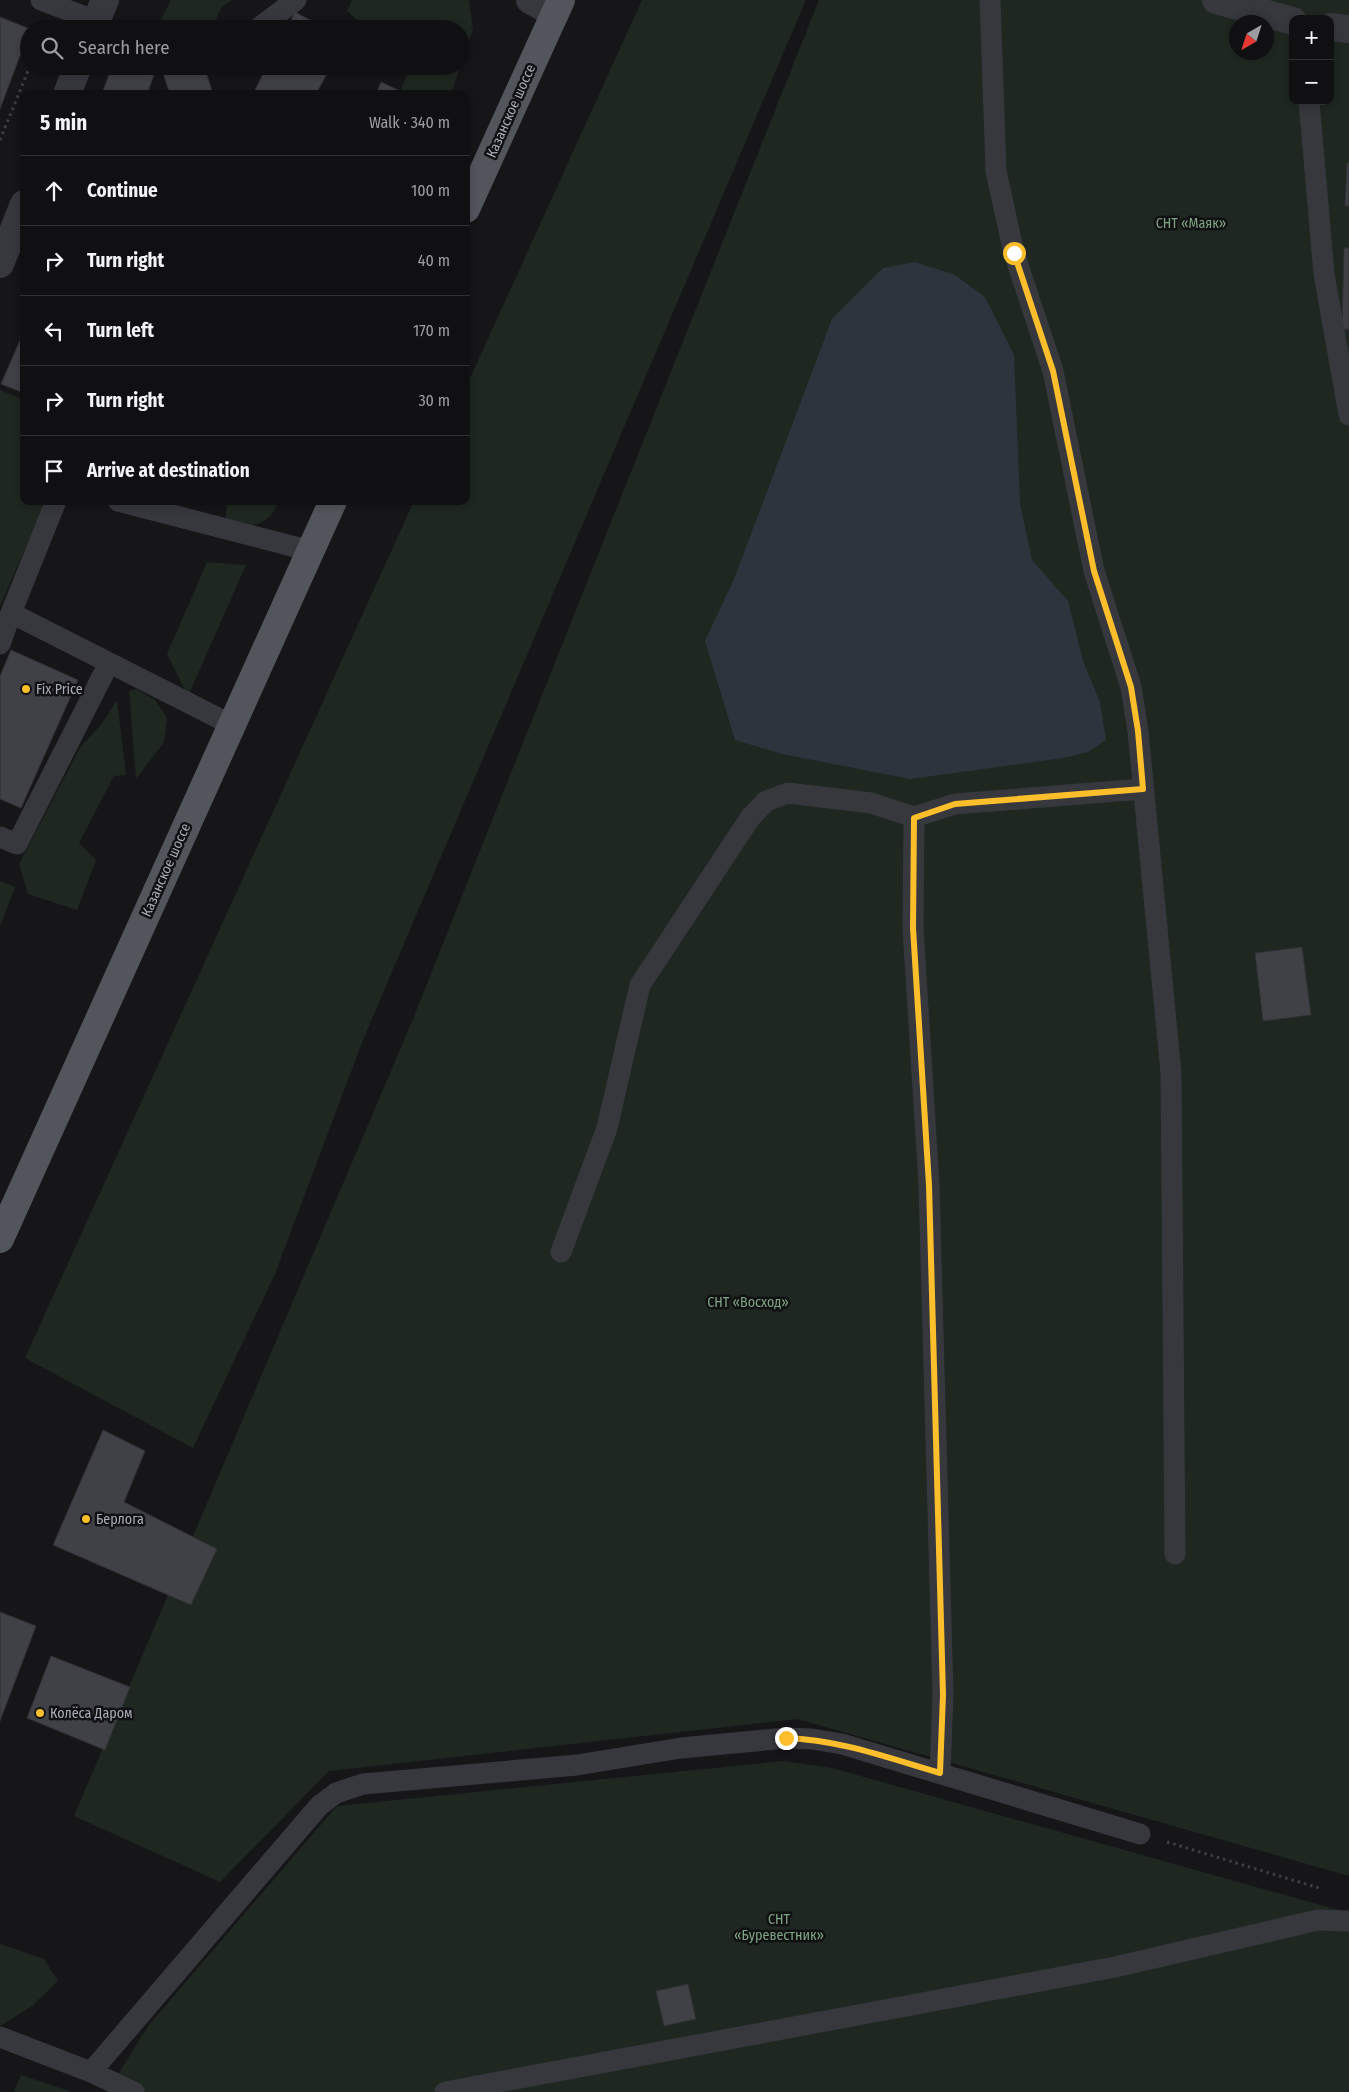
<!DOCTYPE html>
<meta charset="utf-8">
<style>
body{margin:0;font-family:"Fira Sans Condensed",sans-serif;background:#1e1e21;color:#f1f3f6}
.controls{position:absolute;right:15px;top:15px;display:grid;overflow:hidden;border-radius:10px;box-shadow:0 2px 8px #0003}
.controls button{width:45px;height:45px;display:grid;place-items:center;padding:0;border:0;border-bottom:1px solid #303033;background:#101013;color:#f1f3f6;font:25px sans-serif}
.compass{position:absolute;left:1229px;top:15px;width:45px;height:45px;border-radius:50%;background:#101013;box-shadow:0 2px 8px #0003;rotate:219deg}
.stop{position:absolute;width:15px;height:15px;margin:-11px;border:4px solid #fcbe2b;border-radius:50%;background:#fff}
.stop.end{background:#fcbe2b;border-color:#fff;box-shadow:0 1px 5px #0008}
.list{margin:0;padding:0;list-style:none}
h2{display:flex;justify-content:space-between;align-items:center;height:65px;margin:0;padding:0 20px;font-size:21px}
h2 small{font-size:16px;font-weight:400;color:#9c9da0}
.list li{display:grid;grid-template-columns:32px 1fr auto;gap:15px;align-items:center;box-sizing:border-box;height:70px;padding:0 20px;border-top:1px solid #303033}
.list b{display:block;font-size:19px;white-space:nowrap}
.list em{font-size:16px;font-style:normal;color:#9c9da0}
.icon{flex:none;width:28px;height:28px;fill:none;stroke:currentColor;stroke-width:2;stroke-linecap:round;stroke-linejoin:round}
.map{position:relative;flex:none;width:1349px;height:2092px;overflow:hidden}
.search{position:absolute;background:#101013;box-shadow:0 2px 8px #0003;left:20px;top:20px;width:450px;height:55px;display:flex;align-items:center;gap:12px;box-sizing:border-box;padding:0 18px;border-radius:28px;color:#9c9da0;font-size:19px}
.panel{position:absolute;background:#101013;box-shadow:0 2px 8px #0003;left:20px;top:90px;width:450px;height:415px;border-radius:10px}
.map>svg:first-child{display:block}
</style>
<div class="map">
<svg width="1349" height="2092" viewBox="0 0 1349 2092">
<rect width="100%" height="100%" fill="#161619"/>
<!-- green -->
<path fill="#1e2720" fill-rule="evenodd" d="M 171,0 L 231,0 L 222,7 L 211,29 L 156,29 Z
M 352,0 L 469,0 L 473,29 L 451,94 L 399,94 L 411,66 L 461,66 L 461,29 L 368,29 L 347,11 Z
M 642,0 L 806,0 L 363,1040 L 275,1274 L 193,1448 L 25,1358 L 414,501 L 466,501 L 466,387 Z
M 819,0 L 1349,0 L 1349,1876 L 797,1719 L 329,1771 L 220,1882 L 74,1816 L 413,1019 ZM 1293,19 L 1330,19 L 1330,101 L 1293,101 ZM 1236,22 L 1266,22 L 1266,52 L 1236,52 Z
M 0,390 L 24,400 L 24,501 L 46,501 L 0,606 Z
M 227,501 L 279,501 C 268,528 251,527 225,525 Z
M 207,562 L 246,565 L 188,696 L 167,654 Z
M 136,689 L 155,700 L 167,718 L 164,742 L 136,779 L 129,691 Z
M 117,700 L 126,775 L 114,776 L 79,843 L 96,860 L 77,910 L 28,894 L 19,864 L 81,746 L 101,725 Z
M 0,881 L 15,887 L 0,926 Z
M 783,1761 L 832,1768 L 1349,1913 L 1349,2092 L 107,2092 L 148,2026 L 337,1806 Z
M 0,1944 L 44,1959 L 58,1981 L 32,2006 L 2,2025 L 0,2025 Z
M 21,2075 L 72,2092 L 14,2092 Z"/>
<!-- water -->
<path fill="#2c353d" d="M 915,262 L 955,275 L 985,297 L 1014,355 L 1020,503 L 1032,560 L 1068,601 L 1083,661 L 1100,702 L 1106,740 L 1088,752 L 1063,758 L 910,779 L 782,754 L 735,740 L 705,641 L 734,579 L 832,319 L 883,268 Z"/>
<!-- building -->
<path fill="#404146" stroke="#303035" d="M 295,12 L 327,29 L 287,29 Z
M 0,17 L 30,29 L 0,109 Z
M 112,66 L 132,66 L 154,75 L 147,94 L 102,94 Z
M 176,66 L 204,66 L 213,94 L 170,94 L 162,70 Z
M 267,66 L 331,66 L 316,94 L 253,94 Z
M 381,82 L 398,90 L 397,94 L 376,94 Z
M 1347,163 L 1349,163 L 1349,206 L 1345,206 Z
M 1344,248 L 1349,248 L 1349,329 L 1342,329 Z
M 24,331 L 24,393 L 1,384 Z
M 11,650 L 78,680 L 21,808 L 0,799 L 0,676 Z
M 1302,947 L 1311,1015 L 1263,1021 L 1255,953 Z
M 103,1430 L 145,1451 L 124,1502 L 217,1549 L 191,1605 L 53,1545 Z
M 0,1612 L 36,1626 L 0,1721 Z
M 51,1656 L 130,1687 L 105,1750 L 27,1718 Z
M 688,1984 L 696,2019 L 664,2026 L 656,1991 Z"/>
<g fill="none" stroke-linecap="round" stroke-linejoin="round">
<!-- path -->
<path stroke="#3d3f45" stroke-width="3" stroke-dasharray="2.5 4" stroke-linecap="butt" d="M 0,140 L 30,66
M 1167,1842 L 1319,1888"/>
<!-- lane -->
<path stroke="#37383e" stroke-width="21" d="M 41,0 L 96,21
M 990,0 L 996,171 L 1014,253 L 1053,371 L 1094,571 L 1131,687 L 1138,731 L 1171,1073 L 1175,1554
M 257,29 L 296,0
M 1309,101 L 1324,274 L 1349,415
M 56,501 L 11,613 L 232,725
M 118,501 L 311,551
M 0,644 L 11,613
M 914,817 L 913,928 L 929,1185 L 943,1695 L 940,1773
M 0,837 L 17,844 L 109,663
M 561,1252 L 607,1128 L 640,985 L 750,818 L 766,801 L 788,793 L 871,803 L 914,817 L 955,804 L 1143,789
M 0,2037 L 91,2072 L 134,2092
M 91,2072 L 319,1806 L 336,1793 L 363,1784 L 577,1765 L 681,1748 L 786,1738 L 812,1739 L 842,1744 L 1140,1834
M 445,2092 L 1115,1967 L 1318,1920 L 1349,1921"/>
<!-- street -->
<path stroke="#37383e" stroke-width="28" d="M 530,0 L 555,14
M 1216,0 L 1293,21
M 1330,27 L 1349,29
M 93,29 L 105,0
M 67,94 L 78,66
M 0,264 L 24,204"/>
<!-- primary -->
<path stroke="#53555d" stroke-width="28" d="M 466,209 L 561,0
M 0,1239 L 333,501"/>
</g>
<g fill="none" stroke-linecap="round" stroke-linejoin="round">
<!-- route -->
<path stroke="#fcbe2b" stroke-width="6" d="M 786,1738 C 841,1740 888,1758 940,1773 L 943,1695 L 929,1185 L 913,928 L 914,818 L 955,804 L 1143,789 L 1138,731 L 1131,687 L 1094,571 L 1053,371 L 1014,253"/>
</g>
<!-- markers -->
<g fill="#fcbe2b" stroke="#111114" stroke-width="2">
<circle cx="26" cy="689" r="5"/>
<circle cx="86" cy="1519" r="5"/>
<circle cx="40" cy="1713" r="5"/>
</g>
<g text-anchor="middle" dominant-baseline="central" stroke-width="5" stroke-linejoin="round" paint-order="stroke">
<!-- street labels -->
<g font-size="14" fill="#a8acb9" stroke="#111114">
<text transform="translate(511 111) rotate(-66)">Казанское шоссе</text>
<text transform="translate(166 870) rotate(-66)">Казанское шоссе</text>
</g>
<!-- park labels -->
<g font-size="14" fill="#7ea582" stroke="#111114">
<text x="1191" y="223">СНТ «Маяк»</text>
<text x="748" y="1302">СНТ «Восход»</text>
<text x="779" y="1919">СНТ<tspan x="779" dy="16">«Буревестник»</tspan></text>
</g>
<!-- poi labels -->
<g font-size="14" fill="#a8acb9" stroke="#111114" text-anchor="start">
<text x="36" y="689">Fix Price</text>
<text x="96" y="1519">Берлога</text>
<text x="50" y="1713">Колёса Даром</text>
</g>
</g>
</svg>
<div class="controls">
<button>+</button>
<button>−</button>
</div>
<svg class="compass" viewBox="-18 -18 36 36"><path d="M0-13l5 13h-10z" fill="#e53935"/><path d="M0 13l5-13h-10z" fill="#9c9da0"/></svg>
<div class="stop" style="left:1014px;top:253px"></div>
<div class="stop end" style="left:786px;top:1738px"></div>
<div class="search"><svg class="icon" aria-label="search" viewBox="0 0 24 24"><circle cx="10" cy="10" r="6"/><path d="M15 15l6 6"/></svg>Search here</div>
<section class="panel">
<h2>5 min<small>Walk · 340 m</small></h2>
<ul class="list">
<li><svg class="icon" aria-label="ahead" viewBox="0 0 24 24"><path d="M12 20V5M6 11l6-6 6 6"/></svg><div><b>Continue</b></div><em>100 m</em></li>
<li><svg class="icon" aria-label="right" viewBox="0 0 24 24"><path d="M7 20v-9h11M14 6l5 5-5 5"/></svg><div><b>Turn right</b></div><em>40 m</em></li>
<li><svg class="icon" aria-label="left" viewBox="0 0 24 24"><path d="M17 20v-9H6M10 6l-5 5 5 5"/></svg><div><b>Turn left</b></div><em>170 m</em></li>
<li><svg class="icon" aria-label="right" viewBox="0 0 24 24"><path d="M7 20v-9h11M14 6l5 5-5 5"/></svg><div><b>Turn right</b></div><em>30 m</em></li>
<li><svg class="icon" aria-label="arrive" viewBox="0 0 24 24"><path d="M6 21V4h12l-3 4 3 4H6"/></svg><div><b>Arrive at destination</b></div></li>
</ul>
</section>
</div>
